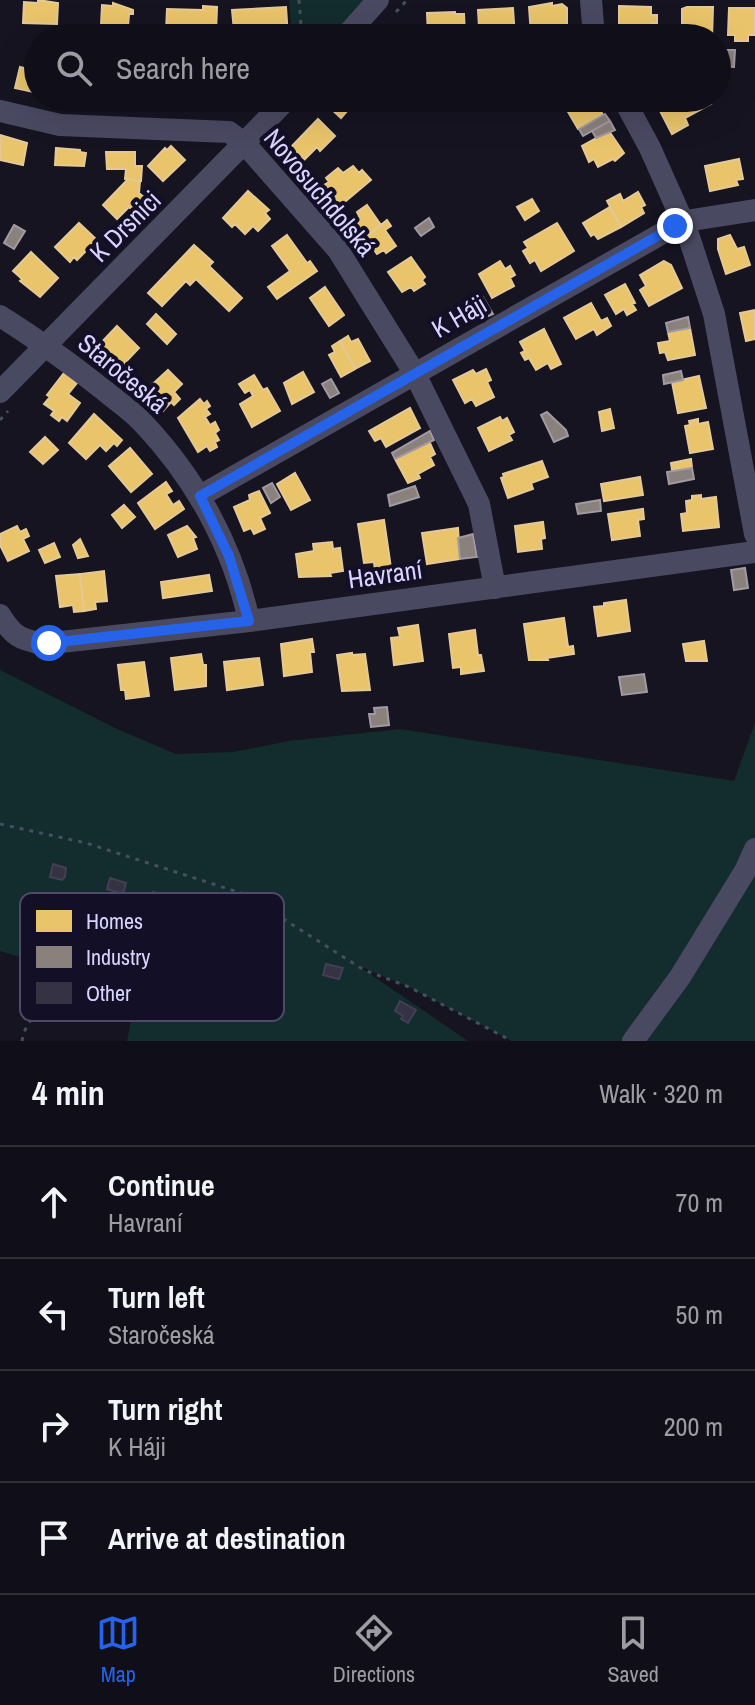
<!DOCTYPE html>
<meta charset="utf-8">
<style>
body{margin:0;font-family:"Archivo Narrow",sans-serif;background:#1e1d26;color:#f1f3f6}
.stop{position:absolute;width:24px;height:24px;margin:-18px;border:6px solid #2563eb;border-radius:50%;background:#fff}
.stop.end{background:#2563eb;border-color:#fff;box-shadow:0 2px 8px #0008}
.list{margin:0;padding:0;list-style:none}
h2{display:flex;justify-content:space-between;align-items:center;height:104px;margin:0;padding:0 32px;font-size:34px}
h2 small{font-size:26px;font-weight:400;color:#9c9ca2}
.list li{display:grid;grid-template-columns:52px 1fr auto;gap:24px;align-items:center;box-sizing:border-box;height:112px;padding:0 32px;border-top:2px solid #302f38}
.list b{display:block;font-size:30px;white-space:nowrap}
.list p{margin:0;font-size:26px;white-space:nowrap;color:#9c9ca2}
.list em{font-size:26px;font-style:normal;color:#9c9ca2}
.icon{flex:none;width:44px;height:44px;fill:none;stroke:currentColor;stroke-width:2;stroke-linecap:round;stroke-linejoin:round}
.map{position:relative;flex:none;width:755px;height:1041px;overflow:hidden}
.search{position:absolute;background:#100f19;box-shadow:0 8px 32px #0002;left:24px;right:24px;top:24px;height:88px;display:flex;align-items:center;gap:20px;box-sizing:border-box;padding:0 28px;border-radius:44px;color:#9c9ca2;font-size:30px}
.sheet{height:552px;background:#100f19}
nav{display:flex;justify-content:space-around;align-items:center;box-sizing:border-box;height:112px;border-top:2px solid #302f38;background:#100f19;font-size:22px;color:#9c9ca2}
nav a{display:grid;justify-items:center;gap:4px}
nav .on{color:#2563eb}
.map>svg:first-child{display:block}
</style>
<div class="map">
<svg width="755" height="1041" viewBox="0 0 755 1041">
<rect width="100%" height="100%" fill="#161421"/>
<!-- green -->
<path fill="#132c2d" d="M 289,0 L 366,0 L 333,38 L 292,38 Z
M 0,670 L 117,729 L 176,754 L 233,752 L 289,741 L 400,729 L 734,781 L 755,723 L 755,849 L 632,1041 L 512,1041 L 409,987 L 357,965 L 468,1041 L 127,1041 L 136,993 L 0,951 Z
M 755,861 L 755,1041 L 643,1041 Z"/>
<!-- homes -->
<path fill="#e9c46a" stroke="#e4c997" stroke-width="2" d="M 38,0 L 58,3 L 57,24 L 23,23 L 24,2 L 38,3 Z
M 113,3 L 133,10 L 133,14 L 129,14 L 128,27 L 101,25 L 102,5 L 113,6 Z
M 552,3 L 552,6 L 562,4 L 567,8 L 567,33 L 553,34 L 553,37 L 545,38 L 545,34 L 531,35 L 529,7 Z
M 203,6 L 217,7 L 216,33 L 166,31 L 167,9 L 203,10 Z
M 619,6 L 651,7 L 651,15 L 657,15 L 657,23 L 651,23 L 651,31 L 619,31 Z
M 286,7 L 288,37 L 277,37 L 277,28 L 265,29 L 266,38 L 246,38 L 246,30 L 234,31 L 232,10 Z
M 687,7 L 713,7 L 712,38 L 697,38 L 698,29 L 682,28 L 682,9 Z
M 513,8 L 515,38 L 496,38 L 496,34 L 474,35 L 474,27 L 479,27 L 478,10 Z
M 729,8 L 755,8 L 755,35 L 748,35 L 748,41 L 735,41 L 735,35 L 728,35 Z
M 455,12 L 455,14 L 464,14 L 465,35 L 428,37 L 427,13 Z
M 34,62 L 38,63 L 38,93 L 15,88 L 20,67 L 32,70 Z
M 140,98 L 193,98 L 193,101 L 166,103 L 166,100 L 140,101 Z
M 338,98 L 352,98 L 355,102 L 341,118 L 329,107 Z
M 578,98 L 594,98 L 603,115 L 578,129 L 564,105 Z
M 684,98 L 707,98 L 711,104 L 685,118 L 688,125 L 672,134 L 660,111 Z
M 318,119 L 335,136 L 320,151 L 317,147 L 304,160 L 291,147 Z
M 609,131 L 624,153 L 615,161 L 613,159 L 598,167 L 594,159 L 589,162 L 582,146 Z
M 0,135 L 27,143 L 23,165 L 0,160 Z
M 171,146 L 185,160 L 163,181 L 148,166 L 165,148 L 167,150 Z
M 56,148 L 80,150 L 80,152 L 86,153 L 84,166 L 55,165 Z
M 106,152 L 135,152 L 135,166 L 142,166 L 141,181 L 125,179 L 126,169 L 107,169 Z
M 739,159 L 743,179 L 736,180 L 738,185 L 710,191 L 705,166 Z
M 353,166 L 359,173 L 362,170 L 371,180 L 341,205 L 324,185 L 329,182 L 326,178 L 338,168 L 343,173 Z
M 128,179 L 140,181 L 139,193 L 151,203 L 143,212 L 139,208 L 135,213 L 129,207 L 117,219 L 103,205 Z
M 248,191 L 269,210 L 265,213 L 270,219 L 258,231 L 253,226 L 245,234 L 235,224 L 232,227 L 223,218 Z
M 638,192 L 645,205 L 641,207 L 644,213 L 621,227 L 607,201 L 620,194 L 623,201 Z
M 532,199 L 539,211 L 525,220 L 517,207 Z
M 367,205 L 381,225 L 365,238 L 352,221 L 359,216 L 357,212 Z
M 610,207 L 621,227 L 598,239 L 594,234 L 591,236 L 583,223 Z
M 387,220 L 391,226 L 385,230 L 396,246 L 386,253 L 384,250 L 377,254 L 365,238 Z
M 79,223 L 97,240 L 77,260 L 74,257 L 70,262 L 55,247 Z
M 557,223 L 574,251 L 541,271 L 535,260 L 530,263 L 523,251 L 528,248 L 524,242 Z
M 287,235 L 307,263 L 310,261 L 317,271 L 277,299 L 268,287 L 290,271 L 272,246 Z
M 730,235 L 737,249 L 744,247 L 750,265 L 726,274 L 718,249 L 718,239 Z
M 194,245 L 213,262 L 209,266 L 242,298 L 229,311 L 196,279 L 190,285 L 186,281 L 162,306 L 148,293 Z
M 31,252 L 58,278 L 40,297 L 20,281 L 22,279 L 13,271 Z
M 411,257 L 425,277 L 422,280 L 425,284 L 414,291 L 411,287 L 402,292 L 388,272 Z
M 500,261 L 505,269 L 510,266 L 515,275 L 510,278 L 514,286 L 492,298 L 479,274 Z
M 664,261 L 671,265 L 682,288 L 649,306 L 640,290 L 646,286 L 640,275 Z
M 625,284 L 635,303 L 632,304 L 636,310 L 627,315 L 624,309 L 616,314 L 605,295 Z
M 325,287 L 344,315 L 329,326 L 310,298 Z
M 591,303 L 601,321 L 607,318 L 611,326 L 597,335 L 594,329 L 576,339 L 564,318 Z
M 755,310 L 755,339 L 746,341 L 740,313 Z
M 156,314 L 176,334 L 167,344 L 147,324 Z
M 117,326 L 139,348 L 119,369 L 97,347 Z
M 690,328 L 695,355 L 668,360 L 665,352 L 660,353 L 658,343 L 670,341 L 668,332 Z
M 544,329 L 561,364 L 551,369 L 548,363 L 536,370 L 529,358 L 525,360 L 521,353 L 525,351 L 520,342 Z
M 348,336 L 351,342 L 358,339 L 370,361 L 355,369 L 340,341 Z
M 340,341 L 355,369 L 341,377 L 329,355 L 335,352 L 332,346 Z
M 486,369 L 491,380 L 487,382 L 494,397 L 476,406 L 472,399 L 465,403 L 453,380 L 473,370 L 476,374 Z
M 168,370 L 182,384 L 174,392 L 180,399 L 174,405 L 171,402 L 163,411 L 144,392 Z
M 303,372 L 314,392 L 292,404 L 284,383 Z
M 64,373 L 77,383 L 68,394 L 80,403 L 67,421 L 62,417 L 59,421 L 51,415 L 54,411 L 44,404 L 50,397 L 47,395 Z
M 254,375 L 263,390 L 267,388 L 280,411 L 252,427 L 240,404 L 253,396 L 250,390 L 245,393 L 239,384 Z
M 699,376 L 706,408 L 678,413 L 672,382 Z
M 200,399 L 204,404 L 207,401 L 210,406 L 206,409 L 210,414 L 205,417 L 210,425 L 215,422 L 219,430 L 215,433 L 219,440 L 215,442 L 217,447 L 210,451 L 207,446 L 198,452 L 178,418 Z
M 410,408 L 420,428 L 386,447 L 381,438 L 375,441 L 369,431 Z
M 610,409 L 614,428 L 602,431 L 599,412 Z
M 94,414 L 122,440 L 117,446 L 114,443 L 106,451 L 100,445 L 86,459 L 69,443 Z
M 500,417 L 502,421 L 507,418 L 514,432 L 509,435 L 512,440 L 489,451 L 478,428 Z
M 698,419 L 698,424 L 708,422 L 713,449 L 690,453 L 685,426 L 690,425 L 689,421 Z
M 45,437 L 58,450 L 43,464 L 30,452 Z
M 429,441 L 435,454 L 430,457 L 434,465 L 418,474 L 420,478 L 408,483 L 395,459 Z
M 130,448 L 152,474 L 131,492 L 109,466 Z
M 691,459 L 692,468 L 672,470 L 671,463 Z
M 542,461 L 548,477 L 531,483 L 533,489 L 508,498 L 501,478 L 504,477 L 503,474 Z
M 295,473 L 310,500 L 291,510 L 277,484 Z
M 640,477 L 643,495 L 604,501 L 601,484 Z
M 166,482 L 172,491 L 166,494 L 173,505 L 179,501 L 184,509 L 155,529 L 138,503 Z
M 259,491 L 270,513 L 260,518 L 265,529 L 254,534 L 251,528 L 244,531 L 234,507 L 250,500 L 249,495 Z
M 701,495 L 701,499 L 716,497 L 719,527 L 683,531 L 681,514 L 687,513 L 686,501 L 692,500 L 692,496 Z
M 124,505 L 135,517 L 122,528 L 112,515 Z
M 643,509 L 644,519 L 638,520 L 640,536 L 612,540 L 608,514 Z
M 384,520 L 391,568 L 375,571 L 374,562 L 364,563 L 358,524 Z
M 543,522 L 545,538 L 541,539 L 542,549 L 518,552 L 515,526 Z
M 17,526 L 20,532 L 26,529 L 29,536 L 23,539 L 29,551 L 8,561 L 0,545 L 0,534 Z
M 187,526 L 196,537 L 193,538 L 197,549 L 178,557 L 168,535 Z
M 458,528 L 460,559 L 427,564 L 422,533 Z
M 80,539 L 88,556 L 78,558 L 73,545 Z
M 332,542 L 333,549 L 340,548 L 343,571 L 330,573 L 331,576 L 299,577 L 296,554 L 314,551 L 313,544 Z
M 54,543 L 60,557 L 45,563 L 39,550 Z
M 104,571 L 107,601 L 95,602 L 96,609 L 84,611 L 80,574 Z
M 80,574 L 84,611 L 74,612 L 73,605 L 60,607 L 56,576 Z
M 209,575 L 212,591 L 163,598 L 161,582 Z
M 626,600 L 630,631 L 598,636 L 594,607 L 604,606 L 604,603 Z
M 564,618 L 568,647 L 573,646 L 574,654 L 547,658 L 548,660 L 529,660 L 524,624 Z
M 418,625 L 423,661 L 394,665 L 391,638 L 400,637 L 398,628 Z
M 475,630 L 478,655 L 481,655 L 484,671 L 461,674 L 461,667 L 453,668 L 449,634 Z
M 312,639 L 314,652 L 310,652 L 312,672 L 284,676 L 281,644 Z
M 704,641 L 707,661 L 686,661 L 683,644 Z
M 352,653 L 352,655 L 365,654 L 370,690 L 342,691 L 337,655 Z
M 201,654 L 203,665 L 206,665 L 206,686 L 175,690 L 171,658 Z
M 259,658 L 263,685 L 227,690 L 224,662 Z
M 144,662 L 149,696 L 126,699 L 125,690 L 121,690 L 118,665 Z"/>
<!-- industry -->
<path fill="#8a817c" stroke="#a29aa3" stroke-width="2" d="M 720,50 L 735,50 L 734,67 L 720,66 Z
M 605,114 L 610,121 L 583,136 L 579,129 Z
M 610,121 L 615,130 L 596,138 L 592,131 Z
M 429,218 L 434,227 L 421,236 L 415,228 Z
M 14,225 L 25,231 L 14,249 L 4,243 Z
M 483,297 L 493,314 L 484,318 L 474,302 Z
M 688,317 L 690,328 L 668,332 L 666,323 Z
M 681,371 L 683,380 L 664,384 L 663,375 Z
M 331,379 L 339,393 L 330,398 L 322,384 Z
M 547,412 L 566,430 L 568,436 L 554,442 L 541,415 Z
M 430,431 L 434,440 L 395,459 L 392,453 Z
M 692,468 L 694,479 L 669,484 L 667,472 Z
M 272,483 L 280,497 L 271,503 L 263,488 Z
M 415,486 L 419,497 L 390,506 L 388,495 Z
M 600,500 L 601,511 L 578,514 L 576,504 Z
M 473,534 L 477,557 L 460,559 L 458,538 Z
M 745,568 L 748,588 L 734,590 L 731,570 Z
M 644,674 L 647,692 L 622,695 L 619,677 Z
M 387,707 L 389,725 L 371,727 L 369,714 L 375,714 L 374,708 Z"/>
<!-- building -->
<path fill="#343243" stroke="#433f54" stroke-width="2" d="M 53,864 L 66,868 L 65,877 L 62,880 L 50,877 Z
M 110,878 L 126,883 L 123,894 L 107,889 Z
M 153,892 L 169,897 L 166,908 L 150,903 Z
M 326,964 L 343,968 L 339,979 L 323,975 Z
M 400,1001 L 416,1010 L 408,1023 L 401,1019 L 403,1016 L 395,1011 Z"/>
<g fill="none" stroke-linecap="round" stroke-linejoin="round">
<!-- path -->
<path stroke="#44505f" stroke-width="3" stroke-dasharray="4 6" stroke-linecap="butt" d="M 299,0 L 302,38
M 396,12 L 407,0
M 0,420 L 8,411
M 0,824 L 86,843 L 244,894 L 364,970 L 409,987 L 512,1041
M 22,1041 L 24,1032 L 60,967 L 67,941"/>
<!-- minor -->
<path stroke="#4a4962" stroke-width="22" d="M 591,0 L 594,38
M 344,38 L 378,0
M 623,98 L 650,148 L 687,231 L 714,314 L 755,534
M 0,111 L 60,125 L 229,132 L 245,144 L 338,250 L 415,374 L 479,504 L 495,588
M 0,316 C 37,339 71,364 105,391 C 117,401 132,411 143,423 C 195,478 233,546 249,621
M 0,392 L 288,98
M 200,496 L 675,226 L 692,220 L 755,210
M 0,615 C 13,636 19,639 43,644 L 249,621 L 755,552
M 633,1041 L 680,977 L 745,871 L 755,849"/>
</g>
<g fill="none" stroke-linecap="round" stroke-linejoin="round">
<!-- route -->
<path stroke="#2563eb" stroke-width="10" d="M 49,643 L 249,621 L 229,556 L 200,496 L 675,226"/>
</g>
<g text-anchor="middle" dominant-baseline="central" stroke-width="8" stroke-linejoin="round" paint-order="stroke">
<!-- street labels -->
<g font-size="26" fill="#d9d4ff" stroke="#130f26">
<text transform="translate(320 192) rotate(50)">Novosuchdolská</text>
<text transform="translate(125 226) rotate(-45)">K Drsnici</text>
<text transform="translate(459 316) rotate(-30)">K Háji</text>
<text transform="translate(123 373) rotate(40)">Staročeská</text>
<text transform="translate(385 574) rotate(-8)">Havraní</text>
</g>
</g>
<!-- legend -->
<rect x="20" y="893" width="264" height="128" rx="12" fill="#130f26" stroke="#4e4a67" stroke-width="2"/>
<rect x="36" y="910" width="36" height="22" fill="#e9c46a"/>
<rect x="36" y="946" width="36" height="22" fill="#8a817c"/>
<rect x="36" y="982" width="36" height="22" fill="#343243"/>
<g font-size="22" fill="#d9d4ff">
<text x="86" y="929">Homes</text>
<text x="86" y="965">Industry</text>
<text x="86" y="1001">Other</text>
</g>
</svg>
<div class="stop" style="left:49px;top:643px"></div>
<div class="stop end" style="left:675px;top:226px"></div>
<div class="search"><svg class="icon" aria-label="search" viewBox="0 0 24 24"><circle cx="10" cy="10" r="6"/><path d="M15 15l6 6"/></svg>Search here</div>
</div>
<section class="sheet">
<h2>4 min<small>Walk · 320 m</small></h2>
<ul class="list">
<li><svg class="icon" aria-label="ahead" viewBox="0 0 24 24"><path d="M12 20V5M6 11l6-6 6 6"/></svg><div><b>Continue</b><p>Havraní</p></div><em>70 m</em></li>
<li><svg class="icon" aria-label="left" viewBox="0 0 24 24"><path d="M17 20v-9H6M10 6l-5 5 5 5"/></svg><div><b>Turn left</b><p>Staročeská</p></div><em>50 m</em></li>
<li><svg class="icon" aria-label="right" viewBox="0 0 24 24"><path d="M7 20v-9h11M14 6l5 5-5 5"/></svg><div><b>Turn right</b><p>K Háji</p></div><em>200 m</em></li>
<li><svg class="icon" aria-label="arrive" viewBox="0 0 24 24"><path d="M6 21V4h12l-3 4 3 4H6"/></svg><div><b>Arrive at destination</b></div></li>
</ul>
</section>
<nav>
<a class="on"><svg class="icon" aria-label="map" viewBox="0 0 24 24"><path d="M3 6l6-2 6 2 6-2v14l-6 2-6-2-6 2zM9 4v14M15 6v14"/></svg>Map</a>
<a><svg class="icon" aria-label="directions" viewBox="0 0 24 24"><path d="M12 3l9 9-9 9-9-9zM9 14v-3h6M13 9l2 2-2 2"/></svg>Directions</a>
<a><svg class="icon" aria-label="saved" viewBox="0 0 24 24"><path d="M7 4h10v16l-5-4-5 4z"/></svg>Saved</a>
</nav>
